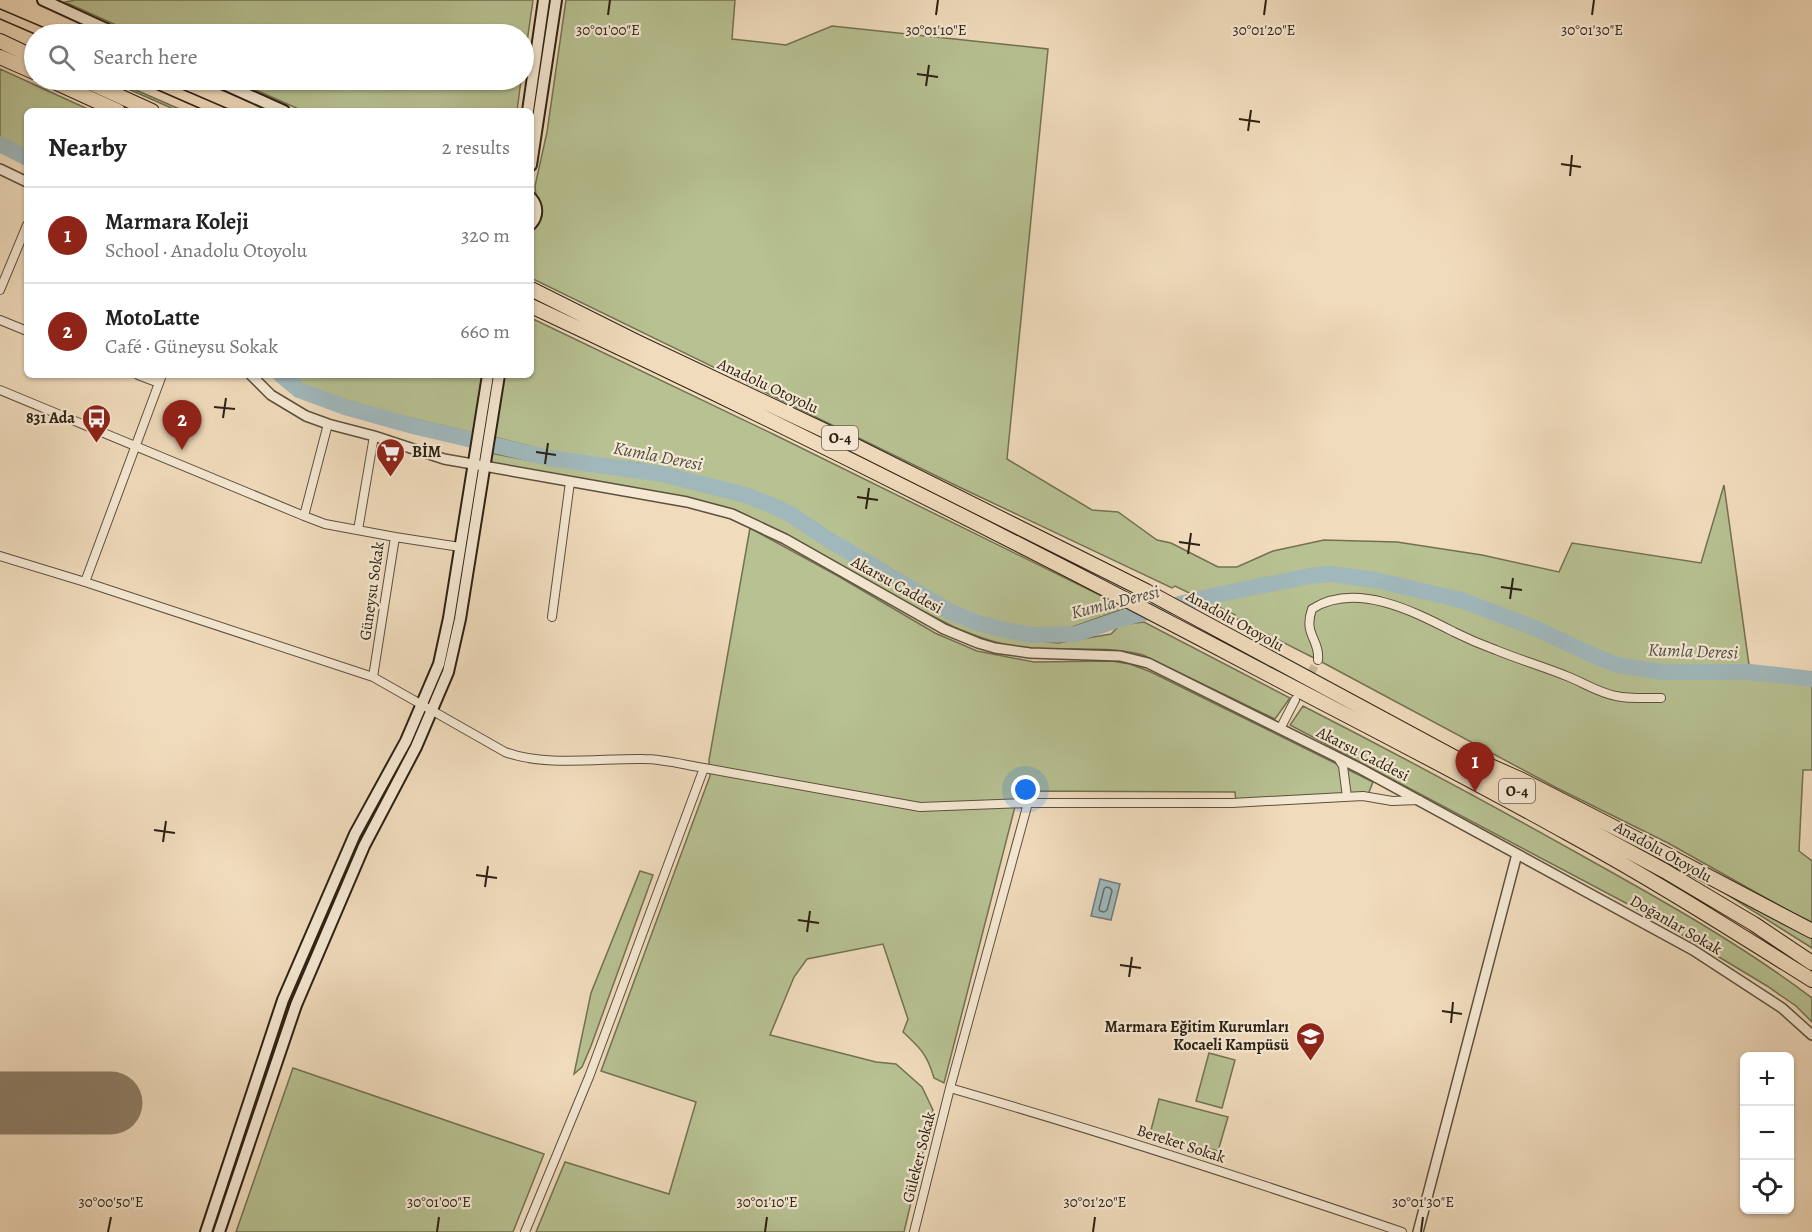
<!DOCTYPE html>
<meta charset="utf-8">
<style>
body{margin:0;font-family:Alegreya,serif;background:#f6f6f6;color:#222}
.controls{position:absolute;right:18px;bottom:18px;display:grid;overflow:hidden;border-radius:9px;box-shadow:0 2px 4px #0004}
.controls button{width:54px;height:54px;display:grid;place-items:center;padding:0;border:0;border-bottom:2px solid #e0e0e0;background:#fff;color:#222;font:30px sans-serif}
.you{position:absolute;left:1026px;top:790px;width:21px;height:21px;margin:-15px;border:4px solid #fff;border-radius:50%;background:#1a73e8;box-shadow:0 0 0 9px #1a73e833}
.badge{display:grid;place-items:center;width:39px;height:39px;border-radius:50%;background:#8f2418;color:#fff;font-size:20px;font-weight:700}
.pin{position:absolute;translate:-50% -50px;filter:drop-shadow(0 2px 3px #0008)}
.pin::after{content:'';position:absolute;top:32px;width:21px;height:18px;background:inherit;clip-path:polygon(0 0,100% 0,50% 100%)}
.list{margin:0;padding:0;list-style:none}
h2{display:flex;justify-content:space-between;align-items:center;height:78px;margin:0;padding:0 24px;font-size:26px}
h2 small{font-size:20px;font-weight:400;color:#767676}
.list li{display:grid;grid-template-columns:39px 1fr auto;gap:18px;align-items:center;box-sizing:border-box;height:96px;padding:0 24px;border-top:2px solid #e0e0e0}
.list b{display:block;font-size:22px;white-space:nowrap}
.list p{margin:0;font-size:20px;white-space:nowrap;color:#767676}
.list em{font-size:20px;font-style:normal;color:#767676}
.icon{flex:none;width:33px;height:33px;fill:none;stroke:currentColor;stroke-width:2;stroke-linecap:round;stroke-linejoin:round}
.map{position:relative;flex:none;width:1812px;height:1232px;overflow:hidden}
.search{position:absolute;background:#fff;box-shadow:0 2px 4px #0004;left:24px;top:24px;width:510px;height:66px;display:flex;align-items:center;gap:15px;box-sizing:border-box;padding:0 21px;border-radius:33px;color:#767676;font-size:22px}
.panel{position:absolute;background:#fff;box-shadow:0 2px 4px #0004;left:24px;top:108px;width:510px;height:270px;border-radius:9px}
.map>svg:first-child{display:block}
</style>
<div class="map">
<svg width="1812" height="1232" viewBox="0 0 1812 1232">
<rect width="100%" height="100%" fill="#f0dbbc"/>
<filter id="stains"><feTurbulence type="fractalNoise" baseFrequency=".00333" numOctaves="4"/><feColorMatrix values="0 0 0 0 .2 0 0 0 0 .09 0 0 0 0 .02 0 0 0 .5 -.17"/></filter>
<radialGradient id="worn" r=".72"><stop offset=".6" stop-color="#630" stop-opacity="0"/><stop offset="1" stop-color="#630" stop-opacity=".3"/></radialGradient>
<!-- green -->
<path fill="#b7c192" stroke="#727152" stroke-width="1.5" d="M 76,0 L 533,0 L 524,63 L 524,34 L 136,34 L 65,2 Z
M 566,0 L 735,0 L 732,39 L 786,45 L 832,26 L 1048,49 L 1007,459 L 1092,510 L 1118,512 L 1157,540 L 1171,543 L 1218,567 L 1237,567 L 1273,551 L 1324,540 L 1397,542 L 1482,555 L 1559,572 L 1572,543 L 1701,563 L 1724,485 L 1750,672 L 1812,679 L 1812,770 L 1803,770 L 1799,851 L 1812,861 L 1812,922 L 1789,911 L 1668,843 L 1557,788 L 1318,660 L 1233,617 L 1235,615 L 1175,586 L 1172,588 L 957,486 L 531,278 L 531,227 L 536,197 L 535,186 L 547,132 Z
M 0,69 L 92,111 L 27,111 L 27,151 L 0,138 Z
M 108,80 L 113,80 L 184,111 L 178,111 Z
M 234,80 L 521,80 L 517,111 L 303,111 Z
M 531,318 L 775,435 L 1126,608 L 1064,630 L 1035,630 L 999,624 L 963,611 L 944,601 L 861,553 L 803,515 L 777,501 L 690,474 L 637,463 L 585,458 L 544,450 L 493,437 L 503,375 L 531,375 Z
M 289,375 L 482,375 L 473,433 L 351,404 L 301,386 Z
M 490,453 L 532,461 L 657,478 L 702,488 L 736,497 L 784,518 L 869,570 L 901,587 L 928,606 L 952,619 L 986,631 L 1020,639 L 1058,643 L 1111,634 L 1120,625 L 1144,622 L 1290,698 L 1275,719 L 1143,655 C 1105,645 1065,651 1026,648 C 1001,646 977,636 954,627 L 732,514 L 489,468 Z
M 750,528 L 838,576 L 935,633 L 977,651 L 1034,662 L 1111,661 L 1130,664 L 1151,672 L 1373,782 L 1367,797 L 1236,803 L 1235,792 L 1019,791 L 944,1083 L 934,1078 C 927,1054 921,1049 903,1032 L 908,1019 L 883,944 L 807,959 L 794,977 L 770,1035 L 876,1062 L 896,1064 L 922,1087 L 933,1110 L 904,1232 L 536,1232 L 565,1162 L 669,1194 L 696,1102 L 601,1071 L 710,776 L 709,760 Z
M 1303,706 C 1399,755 1494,806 1588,859 C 1665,902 1742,945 1812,998 L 1812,1022 L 1796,1006 L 1767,986 L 1656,919 L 1290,725 Z
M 420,714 L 427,718 L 362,845 L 216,1232 L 207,1232 L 285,1001 L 355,839 Z
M 640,871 L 653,875 L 591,1046 L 582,1067 L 574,1074 L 591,993 Z
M 1701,878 L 1812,936 L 1812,948 Z
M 1209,1053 L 1235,1060 L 1222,1108 L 1196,1101 Z
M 293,1068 L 544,1154 L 513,1232 L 236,1232 Z
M 1159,1099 L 1228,1117 L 1218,1151 L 1150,1134 Z"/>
<!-- water -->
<path fill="#a0b8bc" stroke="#727c78" stroke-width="1.5" d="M 1100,879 L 1120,884 L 1111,920 L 1091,916 Z"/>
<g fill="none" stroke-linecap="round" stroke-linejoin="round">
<!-- shore -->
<path stroke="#666c68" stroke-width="1.5" d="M 1106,887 L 1110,888 L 1112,891 L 1107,910 L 1104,912 L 1100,911 L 1099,909 L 1104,889 Z"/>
<!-- river -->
<path stroke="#a0b8bc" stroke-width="16" d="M 0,144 L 27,158
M 281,375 L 299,390 L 345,407 L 413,426 L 549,458 L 662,474 L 745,495 L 771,505 L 790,514 L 829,540 L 951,612 L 978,623 L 1005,630 L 1032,635 L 1076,634 L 1120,619 L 1216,595 L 1310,576 L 1330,574 L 1375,580 L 1461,600 L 1535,628 L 1590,654 L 1617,665 L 1662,672 L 1750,672 L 1812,679"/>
<!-- runway -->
<path stroke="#8e7e68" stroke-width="63" d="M 0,1103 L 111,1103"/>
<!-- minor-tunnel -->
<path stroke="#c9b69a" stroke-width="8" stroke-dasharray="8 4" stroke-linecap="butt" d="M 1299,694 L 1318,660"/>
<defs>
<path id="minor" d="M 0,290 L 27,225
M 0,320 L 27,331
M 138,375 L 159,383
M 0,390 L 304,516 L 325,524 L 395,537 L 373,677 L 85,582 L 0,556
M 304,516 L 328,424
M 358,530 L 374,436
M 395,537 L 460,547
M 85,582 L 162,375
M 552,617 L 570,482
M 1318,660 C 1320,639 1303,635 1312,609 C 1356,581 1415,612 1454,632 C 1468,639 1482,645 1496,650 C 1520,660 1545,667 1569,677 C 1584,683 1599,693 1616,696 C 1630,699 1646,698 1661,698
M 373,677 L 505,752 C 544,767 602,758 644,759 C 664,759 685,765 704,768 L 589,1077 L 525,1232
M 1280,729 L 1295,700
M 1338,758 L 1343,766 L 1347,797
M 704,768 L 920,807 L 1028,803
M 950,1088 C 1102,1132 1253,1181 1402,1232
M 914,1232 L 950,1088 L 1028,803 L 1232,803 L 1363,796 L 1392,801 L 1419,800"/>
<path id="tertiary" d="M 0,169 L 27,182
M 251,375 L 271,395 L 306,416 L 328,424 L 374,436 L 444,459 L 687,502 L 732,514 L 785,539 L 944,629 L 978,643 L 995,648 L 1030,653 L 1120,656 L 1148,663 L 1361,769 L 1693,950 L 1782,1008 L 1812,1035
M 1418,1232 L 1517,854"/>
<path id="secondary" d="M 43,0 L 117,34
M 215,80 L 284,111
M 528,111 L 544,0
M 531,165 L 556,0
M 531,198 C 538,206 538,216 531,224
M 206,1232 L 283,1000 L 355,834 L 406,741 L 439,664 L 449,618 L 488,375
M 219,1232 L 296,1005 L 364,846 L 416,747 L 448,672 L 460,619 L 499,375"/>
<path id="motorway" d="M 0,41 L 34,57
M 0,57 L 34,72
M 50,80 L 118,111
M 84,80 L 152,111
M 531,289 L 637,342 L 840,438 L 1146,591 L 1665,871 L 1754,924 L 1812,963
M 531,306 C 777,421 1020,543 1260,670 C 1363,724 1467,777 1569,834 C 1652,879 1732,930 1812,980
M 1477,760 L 1522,780 L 1643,842 L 1812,931"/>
</defs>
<!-- minor casing -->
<use href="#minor" stroke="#5d503d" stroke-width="10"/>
<!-- tertiary casing -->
<use href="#tertiary" stroke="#5d503d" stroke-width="12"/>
<!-- secondary casing -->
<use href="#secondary" stroke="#2c2113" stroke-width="14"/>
<!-- motorway casing -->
<use href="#motorway" stroke="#2c2113" stroke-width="16"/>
<!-- minor -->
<use href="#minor" stroke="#f5e8d3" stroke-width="8"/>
<!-- tertiary -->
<use href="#tertiary" stroke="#f5e8d3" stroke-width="9"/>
<!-- secondary -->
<use href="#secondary" stroke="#f5e8d3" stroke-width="10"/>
<!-- motorway -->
<use href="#motorway" stroke="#f0dbbc" stroke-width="14"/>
<!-- tram -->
<path stroke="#2c2113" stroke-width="1.5" d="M 0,9 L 59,34
M 0,19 L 35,34
M 135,80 L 206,111
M 161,80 L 233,111"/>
</g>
<!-- ticks -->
<path fill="none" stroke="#2c2113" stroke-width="2" d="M 608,15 L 610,0M 936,15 L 938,0M 1264,15 L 1266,0M 1592,15 L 1594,0M 917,74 L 938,77M 926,86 L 929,65M 1239,119 L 1260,122M 1248,131 L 1251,110M 1561,164 L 1581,167M 1570,176 L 1572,155M 214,407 L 235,409M 223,418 L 226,398M 536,452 L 556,455M 545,464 L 548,443M 857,497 L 878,500M 866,509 L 869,488M 1179,542 L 1200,545M 1188,554 L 1191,533M 1501,587 L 1522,590M 1510,599 L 1513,578M 154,830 L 175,833M 163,842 L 166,821M 476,875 L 497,878M 485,887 L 488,866M 798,920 L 819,923M 807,932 L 810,911M 1120,965 L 1141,968M 1129,977 L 1132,957M 1442,1011 L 1462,1014M 1451,1023 L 1453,1002M 108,1232 L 111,1217M 437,1232 L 439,1217M 765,1232 L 767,1217M 1093,1232 L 1095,1217M 1421,1232 L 1423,1217"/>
<!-- icons -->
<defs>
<symbol id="bus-pin" viewBox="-11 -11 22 30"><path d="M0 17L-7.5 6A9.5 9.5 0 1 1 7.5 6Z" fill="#8f2418" stroke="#f5e8d3"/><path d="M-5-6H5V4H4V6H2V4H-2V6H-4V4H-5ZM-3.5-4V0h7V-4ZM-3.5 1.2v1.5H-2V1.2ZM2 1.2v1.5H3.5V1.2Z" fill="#fff"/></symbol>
<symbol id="supermarket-pin" viewBox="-11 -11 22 30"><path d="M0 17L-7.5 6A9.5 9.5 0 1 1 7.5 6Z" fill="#8f2418" stroke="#f5e8d3"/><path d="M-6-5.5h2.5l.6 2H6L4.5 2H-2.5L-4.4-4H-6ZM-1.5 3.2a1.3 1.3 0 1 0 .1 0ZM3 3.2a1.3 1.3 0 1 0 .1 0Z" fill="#fff"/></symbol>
<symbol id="school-pin" viewBox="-11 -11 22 30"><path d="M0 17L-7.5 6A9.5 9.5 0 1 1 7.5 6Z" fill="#8f2418" stroke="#f5e8d3"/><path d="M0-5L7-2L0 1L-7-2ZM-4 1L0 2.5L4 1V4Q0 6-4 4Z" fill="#fff"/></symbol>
</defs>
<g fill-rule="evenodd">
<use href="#bus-pin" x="80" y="402" width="33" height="45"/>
<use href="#supermarket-pin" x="374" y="436" width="33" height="45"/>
<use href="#school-pin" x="1294" y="1020" width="33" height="45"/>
</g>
<g text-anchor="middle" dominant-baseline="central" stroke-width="4.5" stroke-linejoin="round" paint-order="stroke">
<!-- shield labels -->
<g fill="#f5e8d3" stroke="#685d4d" stroke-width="1.5">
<rect x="822" y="426" width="36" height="24" rx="4.5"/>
<rect x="1499" y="779" width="36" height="24" rx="4.5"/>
</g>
<g font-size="15" font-weight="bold" fill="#2c2113">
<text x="840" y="438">O-4</text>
<text x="1517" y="791">O-4</text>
</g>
<!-- street labels -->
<g font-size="16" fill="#2c2113" stroke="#f5e8d3">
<text transform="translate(768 386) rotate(25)">Anadolu Otoyolu</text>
<text transform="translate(897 585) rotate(29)">Akarsu Caddesi</text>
<text transform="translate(372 591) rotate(-82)">Güneysu Sokak</text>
<text transform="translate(1235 621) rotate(29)">Anadolu Otoyolu</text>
<text transform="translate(1363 754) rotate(27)">Akarsu Caddesi</text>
<text transform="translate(1663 852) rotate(29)">Anadolu Otoyolu</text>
<text transform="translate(1676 925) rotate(30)">Doğanlar Sokak</text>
<text transform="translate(1181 1144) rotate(18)">Bereket Sokak</text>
<text transform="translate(919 1157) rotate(-76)">Güleker Sokak</text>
</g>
<!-- poi labels -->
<g font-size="16" font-weight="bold" fill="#2c2113" stroke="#f5e8d3" text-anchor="end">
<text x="75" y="418">831 Ada</text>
<text x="412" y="452" text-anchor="start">BİM</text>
<text x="1289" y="1027">Marmara Eğitim Kurumları<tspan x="1289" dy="18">Kocaeli Kampüsü</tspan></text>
</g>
<!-- water labels -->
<g font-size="18" font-style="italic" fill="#4f4e46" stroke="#f5e8d3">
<text transform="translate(658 456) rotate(11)">Kumla Deresi</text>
<text transform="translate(1115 602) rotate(-14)">Kumla Deresi</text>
<text transform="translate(1693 651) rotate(2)">Kumla Deresi</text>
</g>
</g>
<g font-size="15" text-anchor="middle" fill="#2c2113" stroke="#f5e8d3" stroke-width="4.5" stroke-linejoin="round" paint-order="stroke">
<text x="608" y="35">30°01'00"E</text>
<text x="936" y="35">30°01'10"E</text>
<text x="1264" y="35">30°01'20"E</text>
<text x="1592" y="35">30°01'30"E</text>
<text x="111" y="1207">30°00'50"E</text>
<text x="439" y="1207">30°01'00"E</text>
<text x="767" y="1207">30°01'10"E</text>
<text x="1095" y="1207">30°01'20"E</text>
<text x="1423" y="1207">30°01'30"E</text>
</g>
<rect width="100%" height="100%" filter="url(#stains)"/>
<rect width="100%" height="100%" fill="url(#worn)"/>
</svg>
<div class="controls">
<button>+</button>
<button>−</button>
<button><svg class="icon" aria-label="locate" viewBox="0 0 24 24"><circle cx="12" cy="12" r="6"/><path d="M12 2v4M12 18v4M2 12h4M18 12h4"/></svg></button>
</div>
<div class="you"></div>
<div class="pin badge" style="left:1475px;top:792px">1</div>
<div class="pin badge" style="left:182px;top:450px">2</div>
<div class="search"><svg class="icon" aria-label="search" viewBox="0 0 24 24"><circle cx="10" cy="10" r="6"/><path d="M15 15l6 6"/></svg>Search here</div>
<section class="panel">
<h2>Nearby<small>2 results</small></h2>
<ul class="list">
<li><span class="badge">1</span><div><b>Marmara Koleji</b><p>School · Anadolu Otoyolu</p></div><em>320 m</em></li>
<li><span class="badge">2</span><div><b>MotoLatte</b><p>Café · Güneysu Sokak</p></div><em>660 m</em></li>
</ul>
</section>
</div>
